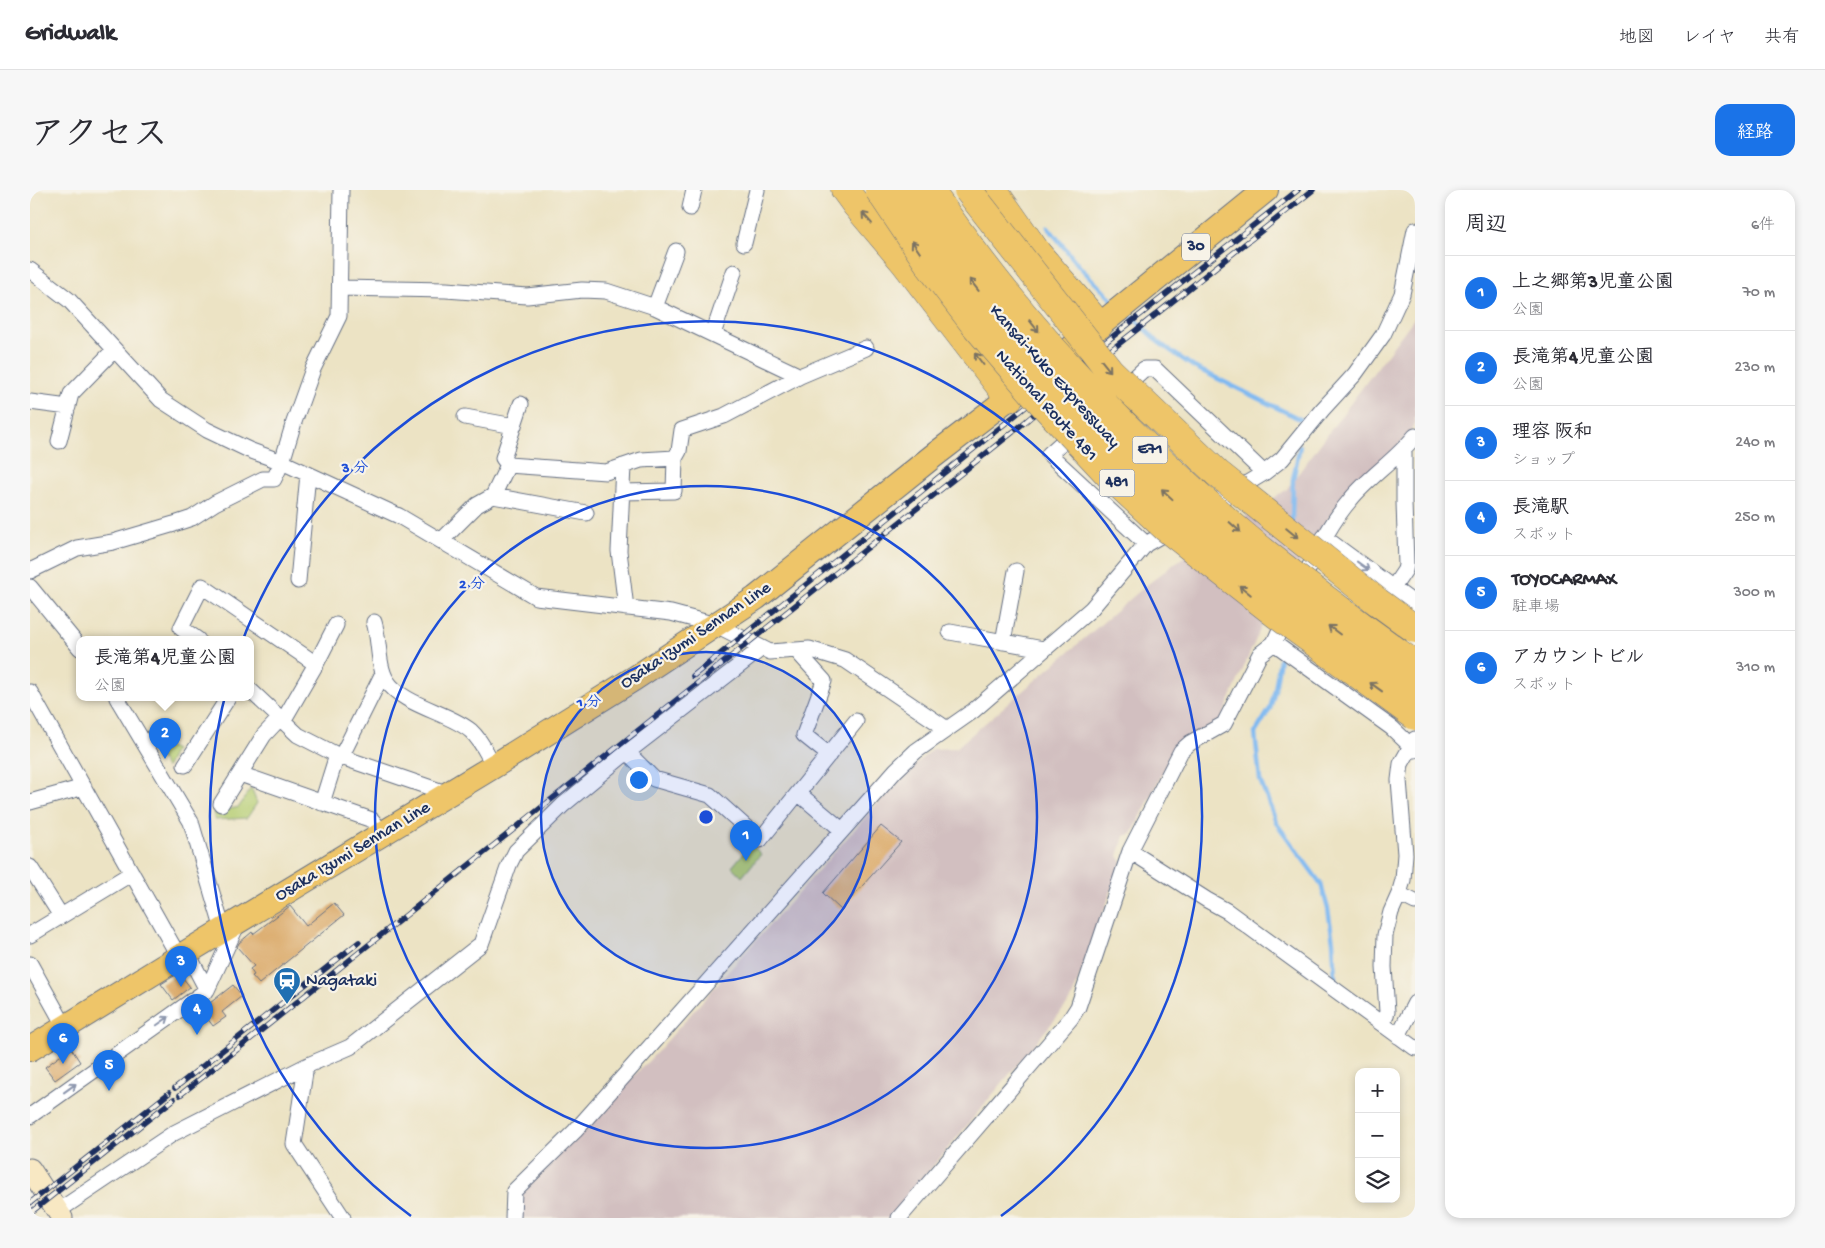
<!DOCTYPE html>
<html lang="ja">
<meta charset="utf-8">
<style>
body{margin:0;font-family:"Gochi Hand","Klee One",sans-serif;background:#f7f7f7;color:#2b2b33}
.controls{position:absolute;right:15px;bottom:15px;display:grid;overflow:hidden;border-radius:10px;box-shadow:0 2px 8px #0003}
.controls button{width:45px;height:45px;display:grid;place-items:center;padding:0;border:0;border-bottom:1px solid #e1e1e2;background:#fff;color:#2b2b33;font:25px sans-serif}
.you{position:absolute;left:608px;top:589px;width:18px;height:18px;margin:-12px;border:4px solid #fff;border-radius:50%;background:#1a73e8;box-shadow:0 0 0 8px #1a73e833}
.badge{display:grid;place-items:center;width:32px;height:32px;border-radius:50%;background:#1a73e8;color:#fff;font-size:16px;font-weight:700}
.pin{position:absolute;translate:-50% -41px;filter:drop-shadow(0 1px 2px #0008)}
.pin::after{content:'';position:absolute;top:26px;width:18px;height:15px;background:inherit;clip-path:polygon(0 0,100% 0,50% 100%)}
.popup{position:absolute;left:46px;top:446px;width:178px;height:65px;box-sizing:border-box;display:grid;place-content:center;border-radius:10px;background:#fff;filter:drop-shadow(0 1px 4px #0005);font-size:16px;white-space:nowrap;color:#7c7c81}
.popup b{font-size:19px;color:#2b2b33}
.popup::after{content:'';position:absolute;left:50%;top:100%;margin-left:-10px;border:10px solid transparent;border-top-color:#fff}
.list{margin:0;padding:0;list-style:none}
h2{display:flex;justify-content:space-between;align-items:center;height:65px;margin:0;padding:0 20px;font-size:21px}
h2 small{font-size:16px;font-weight:400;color:#7c7c81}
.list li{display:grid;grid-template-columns:32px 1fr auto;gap:15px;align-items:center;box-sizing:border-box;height:75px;padding:0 20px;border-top:1px solid #e1e1e2}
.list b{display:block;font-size:19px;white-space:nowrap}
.list p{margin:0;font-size:16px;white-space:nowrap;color:#7c7c81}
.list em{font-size:16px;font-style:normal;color:#7c7c81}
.icon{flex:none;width:28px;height:28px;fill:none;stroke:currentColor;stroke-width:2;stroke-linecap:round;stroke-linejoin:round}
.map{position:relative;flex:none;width:1385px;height:1028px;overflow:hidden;border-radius:15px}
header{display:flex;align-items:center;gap:30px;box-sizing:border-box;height:70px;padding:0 25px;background:#fff;border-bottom:1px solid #e1e1e2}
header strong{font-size:24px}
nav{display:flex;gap:28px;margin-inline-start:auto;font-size:18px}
.intro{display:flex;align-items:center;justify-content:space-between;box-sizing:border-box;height:120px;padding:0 30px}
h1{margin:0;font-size:35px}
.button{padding:12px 22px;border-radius:15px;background:#1a73e8;color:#fff;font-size:18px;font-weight:700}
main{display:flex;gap:30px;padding:0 30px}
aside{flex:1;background:#fff;border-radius:15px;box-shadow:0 2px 8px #0003}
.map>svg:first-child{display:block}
</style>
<header>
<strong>Gridwalk</strong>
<nav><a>地図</a><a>レイヤ</a><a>共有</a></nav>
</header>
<div class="intro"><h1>アクセス</h1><a class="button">経路</a></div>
<main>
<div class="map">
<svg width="1385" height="1028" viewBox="0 0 1385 1028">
<rect width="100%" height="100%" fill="#f7f3e8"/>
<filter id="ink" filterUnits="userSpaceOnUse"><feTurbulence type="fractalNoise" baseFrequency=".02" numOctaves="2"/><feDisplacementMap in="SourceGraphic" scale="10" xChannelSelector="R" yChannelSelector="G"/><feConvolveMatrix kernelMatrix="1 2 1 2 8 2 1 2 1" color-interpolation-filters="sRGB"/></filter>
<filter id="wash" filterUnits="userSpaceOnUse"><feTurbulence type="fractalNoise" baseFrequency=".0096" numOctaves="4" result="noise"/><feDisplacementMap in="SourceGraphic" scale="20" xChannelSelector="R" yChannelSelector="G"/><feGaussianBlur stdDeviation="1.12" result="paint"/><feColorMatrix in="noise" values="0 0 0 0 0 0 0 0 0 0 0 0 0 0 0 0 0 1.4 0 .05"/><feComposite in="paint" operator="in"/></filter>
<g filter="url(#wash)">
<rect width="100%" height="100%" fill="#ece3c4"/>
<!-- industrial -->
<path fill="#d2bfc0" d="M 1385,127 L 1385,235 L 1371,253 L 1318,302 L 1287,344 L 1232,435 L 1191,530 L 1147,554 L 1102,644 L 1094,646 L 1088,666 L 1092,672 L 1041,810 L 860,1028 L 490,1028 L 491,1003 L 629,860 L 872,586 L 903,559 L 926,558 L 1118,394 L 1148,371 L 1256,300 Z"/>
<!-- green -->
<path fill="#b5cd72" stroke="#687e68" d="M 116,545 L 145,560 L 136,578 Z
M 221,598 L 227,613 L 217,628 L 185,630 L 183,616 L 191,621 L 209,617 Z
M 721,654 L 731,664 L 712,687 L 702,677 Z"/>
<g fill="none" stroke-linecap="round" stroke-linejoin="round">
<!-- stream -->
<path stroke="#7fb9f1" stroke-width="4.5" d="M 1018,37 L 1049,76 L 1085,113
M 1097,122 L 1128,152 L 1164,177 L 1274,231 L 1274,236
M 1262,330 L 1263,289 L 1270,256
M 1251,462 L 1245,500 L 1240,519 L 1225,543 L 1230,590 L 1247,634 L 1291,694 L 1298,719 L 1303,752 L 1305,789"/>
</g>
<g id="blocks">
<!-- building -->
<path fill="#dbab6c" d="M 851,636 L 871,652 L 811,720 L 793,703 Z
M 304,713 L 314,725 L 229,794 L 222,786 L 224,785 L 220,779 L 224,776 L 207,757 L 209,753 L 222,742 L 223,744 L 260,716 L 276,736 Z
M 149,783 L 160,797 L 143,810 L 131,794 Z
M 203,795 L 212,806 L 192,822 L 196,827 L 183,836 L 171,820 Z
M 41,858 L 50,872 L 25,890 L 15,877 Z"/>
</g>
</g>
<g filter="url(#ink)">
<use href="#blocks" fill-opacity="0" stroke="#646e82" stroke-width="1"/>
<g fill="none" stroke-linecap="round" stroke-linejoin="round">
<defs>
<path id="street" d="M 660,18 L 664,0
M 714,53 L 727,0
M 0,80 L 39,110 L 131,210 L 177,240 L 219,260 L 252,272 L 369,326 L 506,407 L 641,423 L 686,435 L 740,462 L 779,459 L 815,470 L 917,539
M 310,98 L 416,100 L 497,106 L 552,100 L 576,101 L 625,117 L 770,186
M 625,117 L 646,61
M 683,144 L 704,82
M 1091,200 L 1114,179 L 1125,179 L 1234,283
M 0,212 L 38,217
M 491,214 L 473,268 L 478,275 L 576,282 L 611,270 L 645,268
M 435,227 L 484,236
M 1046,240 L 1019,264 L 1116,354
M 29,251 L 41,204 L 84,160
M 593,276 L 589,361 L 596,418
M 592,302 L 644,301 L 645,268 L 649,261 L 652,240 L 694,226 L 770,186 L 836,158
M 463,306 L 556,323
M 1176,318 L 1234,283 L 1252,269 L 1292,220 L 1325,184 L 1353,145 L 1372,104 L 1385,40
M 1294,347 L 1385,414
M 411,351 L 447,315 L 463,306 L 478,275
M 0,381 L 47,358 L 83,352 L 144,334 L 162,328 L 185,313 L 233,289 L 244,289 L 252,272 L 264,232 L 283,179 L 309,126 L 311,0
M 268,391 L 278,284
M 1270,396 C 1285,366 1299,334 1321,309 C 1340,286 1366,270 1385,246
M 0,397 L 50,458
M 1363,398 L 1375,380 L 1376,375 L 1374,312 L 1374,259
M 344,432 C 350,451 347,475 357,491 C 372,515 420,523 441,541 C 452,551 457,564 464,576
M 920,442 L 1013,459
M 168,450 L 151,438 L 172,396 L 286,474
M 973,452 L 986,381
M 1244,453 L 1362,538 L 1385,560
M 766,460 L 794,491 L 774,545 L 799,565
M 220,500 L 268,545 L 311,567 L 419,604
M 0,502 L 149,767
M 87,508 L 161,632 L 193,740
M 253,531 L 286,474 L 306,435
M 597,562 L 624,589 L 680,605 L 730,650 L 826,531
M 311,567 L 353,483
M 155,575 L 198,508
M 210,584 L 342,630 L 353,643
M 768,603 L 812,640
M 0,612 L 54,597
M 292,613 L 307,565
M 191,614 L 234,545 L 250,528
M 1100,661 L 1177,710 L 1197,721 L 1385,858
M 0,677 L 31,726
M 1369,704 L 1385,712
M 0,745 L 102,683
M 0,774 L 35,837
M 177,800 L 208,733
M 1353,834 L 1357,822 L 1354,777 L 1355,745 L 1361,722 L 1369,704 L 1373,690 L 1375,664 L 1369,590 L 1371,574 L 1385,549
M 1368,846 L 1385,813
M 276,876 L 264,954 L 313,1028
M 0,926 L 177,800 L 157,762
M 28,1021 L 144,943 L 276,876 L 320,857 L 451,754 L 479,675 L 486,661 L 533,615 L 591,567 L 732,458
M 483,1028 L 484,1001 L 545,941 L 866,580 L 886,561 L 943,521 L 1061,419 L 1116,354 L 1144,338
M 869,1028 L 1041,828 L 1048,817 L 1100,661 L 1151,561 L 1160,553 L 1194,534 L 1230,464 L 1244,453 L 1256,426"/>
<path id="secondary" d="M 0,979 L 32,1028"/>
<path id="primary" d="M 0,859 L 149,767 L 464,576 L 605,488 L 726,408 L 902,267 L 1001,191 L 1236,0"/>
<path id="highway" d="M 815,0 L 826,15 L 875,73 L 979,208
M 963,0 L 1008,64 L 1069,135"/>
</defs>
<!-- street casing -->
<use href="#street" stroke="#646e82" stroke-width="17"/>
<!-- secondary casing -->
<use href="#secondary" stroke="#646e82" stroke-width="23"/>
<!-- primary casing -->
<use href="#primary" stroke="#646e82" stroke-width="26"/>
<!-- highway casing -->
<use href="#highway" stroke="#646e82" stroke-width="29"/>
<!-- street -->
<use href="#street" stroke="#fff" stroke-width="15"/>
<!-- secondary -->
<use href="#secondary" stroke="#f8e8c3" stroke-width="21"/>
<!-- primary -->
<use href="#primary" stroke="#eec569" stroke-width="24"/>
<!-- highway -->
<use href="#highway" stroke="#eec569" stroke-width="28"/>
<defs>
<path id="rail" d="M 663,486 L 1072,155 L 1268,0
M 145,898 L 329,752
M 150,905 L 983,242 L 1076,164 L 1283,0
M 0,1013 L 139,903
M 0,1023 L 144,909"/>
</defs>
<!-- rail casing -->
<use href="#rail" stroke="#1b2f5e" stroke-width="5.5"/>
<!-- rail -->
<use href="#rail" stroke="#f7f3e8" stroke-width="4" stroke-dasharray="11" stroke-linecap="butt"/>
<defs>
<path id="highway-bridge" d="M 849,0 L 900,76 L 944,134 L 1011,212 L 1082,288 L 1136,338 L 1247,425 L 1385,526
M 876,0 C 891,22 904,45 920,66 C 988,155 1063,239 1147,314 C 1222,381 1304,440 1385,500
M 900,0 C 987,130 1097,246 1216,347 C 1270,392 1328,433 1385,475
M 938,0 L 1080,181 L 1187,283 L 1348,412 L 1385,439"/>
</defs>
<!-- highway-bridge casing -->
<use href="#highway-bridge" stroke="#646e82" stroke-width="29" stroke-linecap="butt"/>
<!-- highway-bridge -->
<use href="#highway-bridge" stroke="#eec569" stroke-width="28"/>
</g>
<!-- one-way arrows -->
<defs><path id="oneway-shaft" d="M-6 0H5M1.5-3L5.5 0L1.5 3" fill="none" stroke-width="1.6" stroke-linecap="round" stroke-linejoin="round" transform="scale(1.25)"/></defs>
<g stroke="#7a7263">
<use href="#oneway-shaft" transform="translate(837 28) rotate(-131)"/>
<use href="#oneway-shaft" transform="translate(886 57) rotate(-124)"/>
<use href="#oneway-shaft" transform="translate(944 95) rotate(-128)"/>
<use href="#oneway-shaft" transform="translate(1004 136) rotate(51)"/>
<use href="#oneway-shaft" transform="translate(949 169) rotate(-127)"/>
<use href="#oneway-shaft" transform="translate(1076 176) rotate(51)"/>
<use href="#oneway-shaft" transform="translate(1137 304) rotate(-137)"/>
<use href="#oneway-shaft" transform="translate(1205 337) rotate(42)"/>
<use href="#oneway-shaft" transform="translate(1262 343) rotate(39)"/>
<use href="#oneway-shaft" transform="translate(1215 400) rotate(-141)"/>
<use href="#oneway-shaft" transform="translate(1304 440) rotate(-143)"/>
<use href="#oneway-shaft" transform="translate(1346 497) rotate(-144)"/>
</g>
<g stroke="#8d97ae">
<use href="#oneway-shaft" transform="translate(1333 376) rotate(36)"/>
<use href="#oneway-shaft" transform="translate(133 831) rotate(-35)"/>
<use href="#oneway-shaft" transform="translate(40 898) rotate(-36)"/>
</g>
</g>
<!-- distance rings -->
<circle cx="676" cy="627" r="165" fill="#1d4ed8" fill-opacity=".12"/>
<g fill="none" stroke="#1d4ed8" stroke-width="2.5">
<circle cx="676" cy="627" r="165"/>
<circle cx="676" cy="627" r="331"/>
<path d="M381 1026A496 496 0 1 1 971 1026"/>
</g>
<!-- icons -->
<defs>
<symbol id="station-pin" viewBox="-11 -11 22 30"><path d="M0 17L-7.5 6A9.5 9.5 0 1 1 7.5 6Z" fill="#1f6fb2" stroke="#f7f3e8"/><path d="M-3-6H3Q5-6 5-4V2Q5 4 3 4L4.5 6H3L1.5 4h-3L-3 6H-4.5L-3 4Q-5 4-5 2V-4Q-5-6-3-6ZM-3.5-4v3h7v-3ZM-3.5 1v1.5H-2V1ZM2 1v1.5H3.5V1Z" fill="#fff"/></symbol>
</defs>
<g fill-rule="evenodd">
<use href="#station-pin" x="241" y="775" width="32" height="43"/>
</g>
<g text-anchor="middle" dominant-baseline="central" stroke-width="4.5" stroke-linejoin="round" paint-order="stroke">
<!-- shield labels -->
<g fill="#f7f3e8" stroke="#5d6a87" stroke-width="1">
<rect x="1152" y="43.5" width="28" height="27" rx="4"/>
<rect x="1102.5" y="246.5" width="35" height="27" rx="4"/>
<rect x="1069.5" y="279.5" width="35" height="27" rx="4"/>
</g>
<g font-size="16" font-weight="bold" fill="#1b2f5e">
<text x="1166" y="57">30</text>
<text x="1120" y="260">E71</text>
<text x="1087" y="293">481</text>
</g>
<!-- street labels -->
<g font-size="18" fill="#1b2f5e" stroke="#f7f3e8">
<text transform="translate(1024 187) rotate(48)">Kansai-Kuko Expressway</text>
<text transform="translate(1016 216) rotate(48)">National Route 481</text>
<text transform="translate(666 446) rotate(-34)">Osaka Izumi Sennan Line</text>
<text transform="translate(323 662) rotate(-31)">Osaka Izumi Sennan Line</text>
</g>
<!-- poi labels -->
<g font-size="18" fill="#1b2f5e" stroke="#f7f3e8" text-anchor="start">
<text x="276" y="791">Nagataki</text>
</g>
</g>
<circle cx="676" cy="627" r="8" fill="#1d4ed8" stroke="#f7f3e8" stroke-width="2.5"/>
<g font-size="15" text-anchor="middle" font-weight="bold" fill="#1d4ed8" stroke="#f7f3e8" stroke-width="4.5" stroke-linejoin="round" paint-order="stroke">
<text x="325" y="282">3 分</text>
<text x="442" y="398">2 分</text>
<text x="559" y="516">1 分</text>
</g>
</svg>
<div class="controls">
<button>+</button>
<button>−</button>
<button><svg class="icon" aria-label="layers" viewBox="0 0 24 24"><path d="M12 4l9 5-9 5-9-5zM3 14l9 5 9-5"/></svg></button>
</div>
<div class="you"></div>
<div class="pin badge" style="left:716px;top:671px">1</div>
<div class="pin badge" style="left:135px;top:569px">2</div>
<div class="popup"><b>長滝第4児童公園</b>公園</div>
<div class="pin badge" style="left:151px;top:797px">3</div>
<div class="pin badge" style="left:167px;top:845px">4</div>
<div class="pin badge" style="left:79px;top:901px">5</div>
<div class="pin badge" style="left:33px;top:874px">6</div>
</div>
<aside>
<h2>周辺<small>6件</small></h2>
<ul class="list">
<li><span class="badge">1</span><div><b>上之郷第3児童公園</b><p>公園</p></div><em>70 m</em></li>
<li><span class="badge">2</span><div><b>長滝第4児童公園</b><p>公園</p></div><em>230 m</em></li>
<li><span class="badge">3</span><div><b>理容 阪和</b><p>ショップ</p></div><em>240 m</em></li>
<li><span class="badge">4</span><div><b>長滝駅</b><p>スポット</p></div><em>250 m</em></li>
<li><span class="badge">5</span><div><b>TOYOCARMAX</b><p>駐車場</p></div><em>300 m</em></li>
<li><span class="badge">6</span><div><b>アカウントビル</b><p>スポット</p></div><em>310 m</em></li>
</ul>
</aside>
</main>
